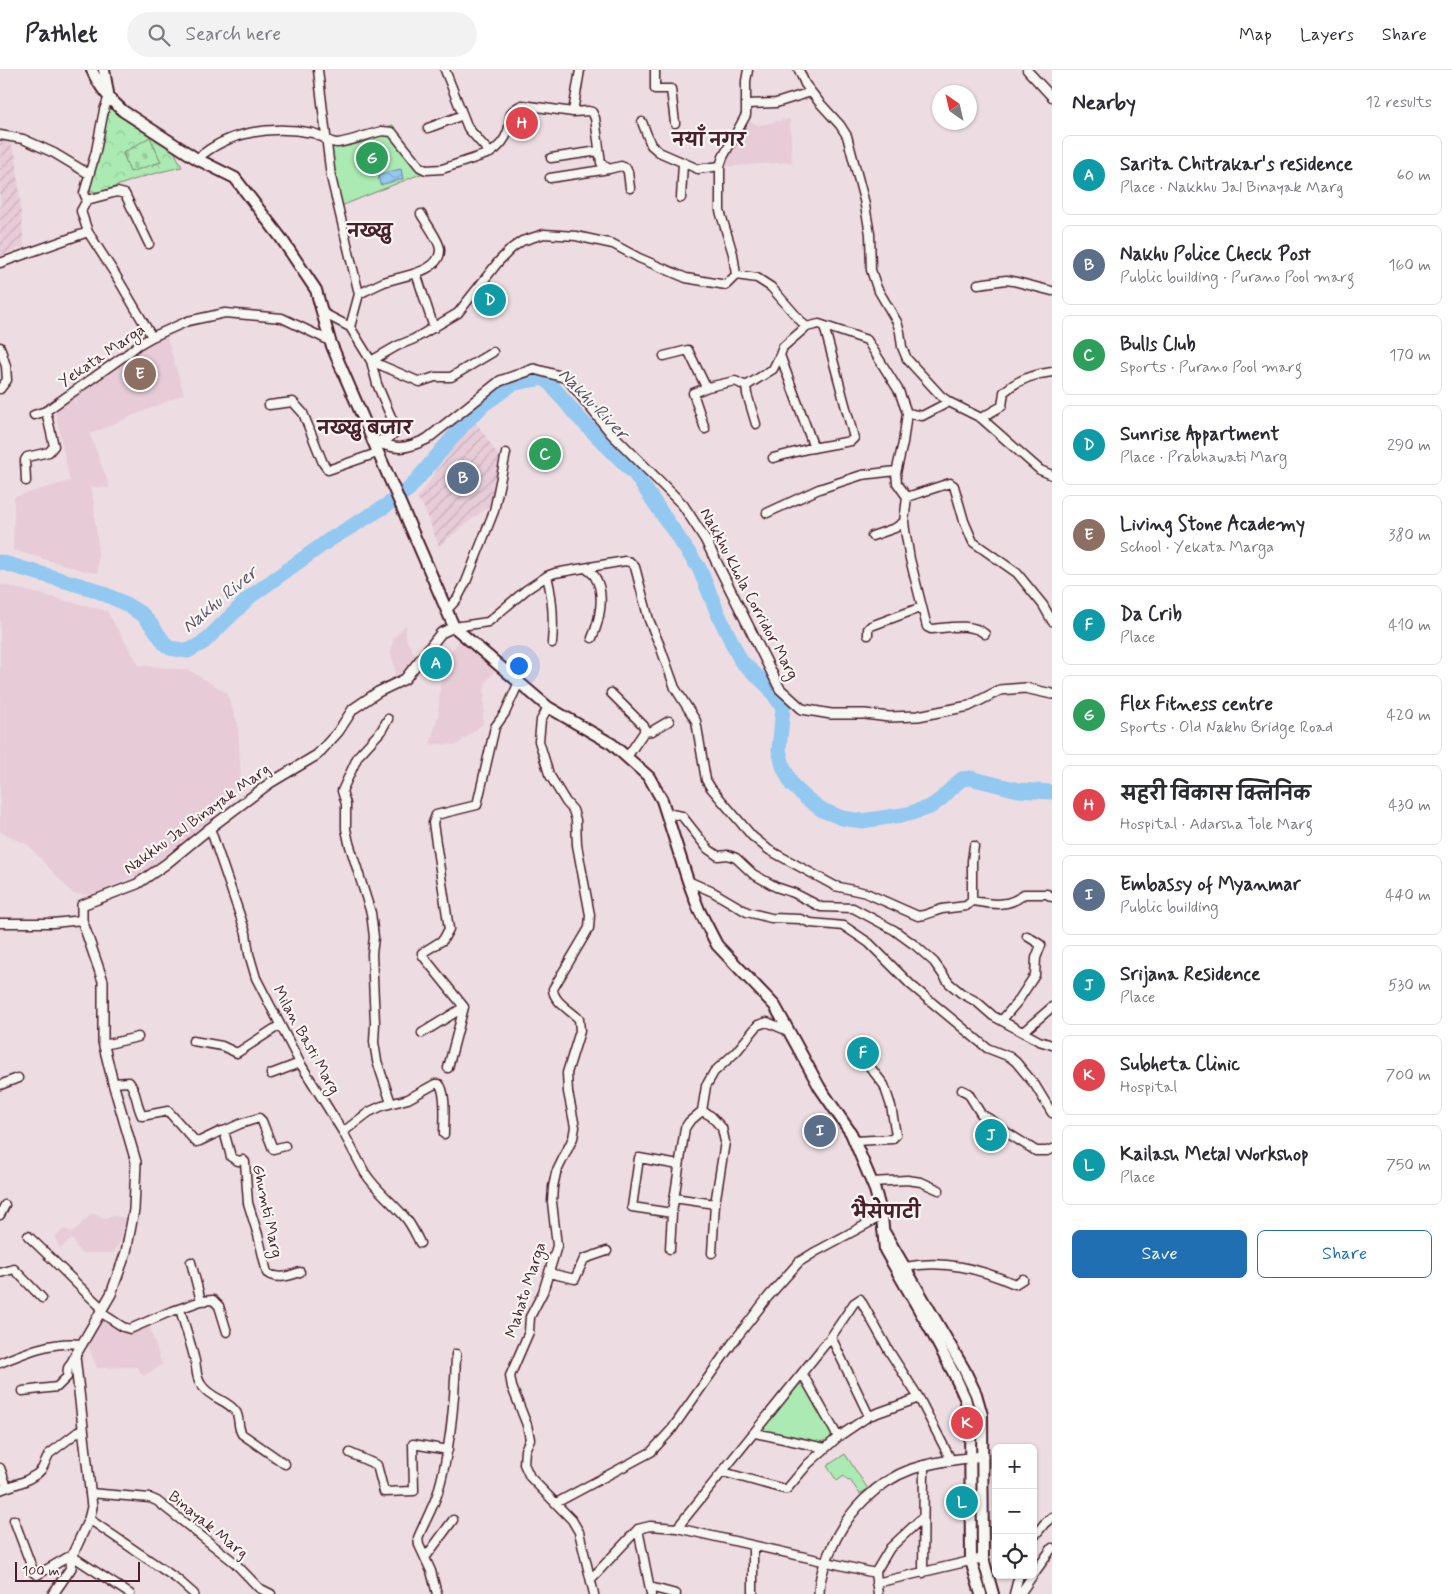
<!DOCTYPE html>
<meta charset="utf-8">
<style>
body{margin:0;font-family:Mynerve,"Playpen Sans Deva",sans-serif;background:#f2f2f3;color:#2b2b33}
.controls{position:absolute;right:15px;bottom:15px;display:grid;overflow:hidden;border-radius:8px;box-shadow:0 1px 4px #0004}
.controls button{width:45px;height:45px;display:grid;place-items:center;padding:0;border:0;border-bottom:1px solid #e1e1e2;background:#fff;color:#2b2b33;font:25px sans-serif}
.compass{position:absolute;left:932px;top:15px;width:45px;height:45px;border-radius:50%;background:#fff;box-shadow:0 1px 4px #0004;rotate:326deg}
.scale{position:absolute;left:15px;bottom:12px;width:125px;box-sizing:border-box;padding-left:5px;border:2px solid #4a1f2b;border-top:0;font-size:14px;line-height:18px;white-space:nowrap;color:#4a1f2b;-webkit-text-stroke:4px #f6f6f2;paint-order:stroke}
.you{position:absolute;left:518px;top:595px;width:18px;height:18px;margin:-12px;border:4px solid #fff;border-radius:50%;background:#1a73e8;box-shadow:0 0 0 8px #1a73e833}
.badge{display:grid;place-items:center;width:32px;height:32px;border-radius:50%;background:#1f6fb2;color:#fff;font-size:16px;font-weight:700}
.pin{position:absolute;translate:-50% -50%;border:2px solid #fff;box-shadow:0 1px 5px #0006}
.list{margin:0;padding:0;list-style:none}
h2{display:flex;justify-content:space-between;align-items:center;height:65px;margin:0;padding:0 20px;font-size:21px}
h2 small{font-size:16px;font-weight:400;color:#7c7c81}
.list li{display:grid;grid-template-columns:32px 1fr auto;gap:15px;align-items:center;box-sizing:border-box;height:80px;margin:0 10px 10px;padding:0 10px;border:1px solid #e1e1e2;border-radius:8px}
.list b{display:block;font-size:19px;white-space:nowrap}
.list p{margin:0;font-size:16px;white-space:nowrap;color:#7c7c81}
.list em{font-size:16px;font-style:normal;color:#7c7c81}
.actions{display:flex;gap:10px;padding:15px 20px}
.actions a{flex:1;padding:11px 0;border:1px solid #1f6fb2;border-radius:8px;text-align:center;font-size:18px;color:#1f6fb2}
.actions .main{background:#1f6fb2;color:#fff}
.icon{flex:none;width:28px;height:28px;fill:none;stroke:currentColor;stroke-width:2;stroke-linecap:round;stroke-linejoin:round}
.map{position:relative;flex:none;width:1052px;height:1524px;overflow:hidden}
header{display:flex;align-items:center;gap:30px;box-sizing:border-box;height:70px;padding:0 25px;background:#fff;border-bottom:1px solid #e1e1e2}
header strong{font-size:24px}
nav{display:flex;gap:28px;margin-inline-start:auto;font-size:18px}
.search{width:350px;height:45px;background:#f2f2f3;display:flex;align-items:center;gap:12px;box-sizing:border-box;padding:0 18px;border-radius:28px;color:#7c7c81;font-size:19px}
main{display:flex}
aside{flex:1;background:#fff}
.map>svg:first-child{display:block}
</style>
<header>
<strong>Pathlet</strong>
<div class="search"><svg class="icon" aria-label="search" viewBox="0 0 24 24"><circle cx="10" cy="10" r="6"/><path d="M15 15l6 6"/></svg>Search here</div>
<nav><a>Map</a><a>Layers</a><a>Share</a></nav>
</header>
<main>
<div class="map">
<svg width="1052" height="1524" viewBox="0 0 1052 1524">
<defs>
<pattern id="industrial-furrows" width="10" height="10" patternUnits="userSpaceOnUse" patternTransform="scale(1.25)"><rect width="10" height="10" fill="#e7ccd7"/><path d="M-1 1l2-2M0 10L10 0M9 11l2-2" fill="none" stroke="#c8afb9"/></pattern>
<pattern id="forest-crowns" width="20" height="18" patternUnits="userSpaceOnUse" patternTransform="scale(1.25)"><rect width="20" height="18" fill="#abeab2"/><path d="M2 6a3 3 0 1 1 6 0M12 15a3 3 0 1 1 6 0" fill="none" stroke="#95c899"/></pattern>
<pattern id="cemetery-stones" width="16" height="16" patternUnits="userSpaceOnUse" patternTransform="scale(1.25)"><rect width="16" height="16" fill="#abeab2"/><path d="M2 7V4a2 2 0 0 1 4 0v3zM10 15v-3a2 2 0 0 1 4 0v3z" fill="#95c899"/></pattern>
<pattern id="water-waves" width="16" height="10" patternUnits="userSpaceOnUse" patternTransform="scale(1.25)"><rect width="16" height="10" fill="#93c8f0"/><path d="M0 5q4-4 8 0t8 0" fill="none" stroke="#80abce"/></pattern>
</defs>
<rect width="100%" height="100%" fill="#eddde2"/>
<filter id="ink" filterUnits="userSpaceOnUse"><feTurbulence type="fractalNoise" baseFrequency=".02" numOctaves="2"/><feDisplacementMap in="SourceGraphic" scale="10" xChannelSelector="R" yChannelSelector="G"/><feConvolveMatrix kernelMatrix="1 2 1 2 8 2 1 2 1" color-interpolation-filters="sRGB"/></filter>
<g filter="url(#ink)">
<!-- built -->
<path fill="#e7ccd7" d="M 790,49 L 792,92 L 723,97 L 748,51 L 759,55 Z
M 165,261 L 184,324 L 90,364 L 110,418 L 92,417 L 98,478 L 98,503 L 85,501 L 13,480 L 14,427 L 70,411 L 54,337 L 72,326 L 79,341 L 73,325 Z
M 0,514 L 107,541 L 139,595 L 189,600 L 227,623 L 238,654 L 241,709 L 206,757 L 177,780 L 145,801 L 94,825 L 73,824 L 28,775 L 0,762 Z
M 406,554 L 406,569 L 417,589 L 406,602 L 395,607 L 395,600 L 391,583 L 393,569 Z
M 461,570 L 497,598 L 485,614 L 483,654 L 457,675 L 430,674 L 438,646 L 441,603 L 449,583 Z
M 92,1143 L 105,1149 L 113,1146 L 126,1148 L 122,1168 L 113,1184 L 113,1183 L 80,1183 L 72,1169 L 60,1178 L 54,1167 L 64,1159 L 73,1162 Z
M 102,1250 L 130,1261 L 148,1251 L 162,1295 L 143,1306 L 137,1297 L 97,1298 L 86,1271 Z"/>
<!-- industrial -->
<path fill="url(#industrial-furrows)" d="M 0,68 L 9,70 L 16,86 L 24,176 L 0,186 Z
M 474,349 L 500,388 L 490,435 L 439,476 L 423,436 L 417,428 Z"/>
<!-- grass -->
<path fill="#abeab2" stroke="#7a846e" d="M 393,55 L 423,103 L 341,136 L 328,73 Z
M 803,1314 L 832,1363 L 830,1369 L 817,1373 L 765,1362 L 764,1358 L 799,1315 Z
M 845,1384 L 868,1419 L 860,1424 L 850,1410 L 848,1411 L 844,1406 L 837,1411 L 827,1396 Z"/>
<!-- forest -->
<path fill="url(#forest-crowns)" stroke="#7a846e" d="M 108,35 L 121,46 L 140,50 L 173,79 L 182,97 C 153,103 127,111 100,123 L 89,120 L 103,67 Z"/>
<!-- cemetery -->
<path fill="url(#cemetery-stones)" stroke="#7a846e" d="M 150,67 L 161,92 L 130,102 L 123,83 Z"/>
<!-- water -->
<path fill="url(#water-waves)" stroke="#7684a1" d="M 401,99 L 403,109 L 380,115 L 378,104 Z"/>
<g fill="none" stroke-linecap="round" stroke-linejoin="round">
<!-- river -->
<path stroke="#93c8f0" stroke-width="15" d="M 0,492 L 93,519 L 122,532 L 143,545 L 154,558 L 165,574 L 170,578 L 188,581 L 204,572 L 251,526 L 329,470 L 387,435 L 409,419 L 464,354 L 483,335 L 514,313 L 543,308 L 549,312 L 577,346 L 635,404 L 699,498 L 719,546 L 741,591 L 769,617 L 783,638 L 779,680 L 783,696 L 792,715 L 806,728 L 822,740 L 842,748 L 862,751 L 908,744 L 930,737 L 941,729 L 956,714 L 962,709 L 970,708 L 1018,720 L 1052,722"/>
<defs>
<path id="minor" d="M 318,0 L 331,107 L 359,224 L 350,257 L 371,291 L 377,314 L 397,361 L 388,369 L 374,371
M 445,0 L 468,58 L 490,83
M 655,0 L 655,19 L 671,19 L 675,53
M 799,0 L 805,14 L 819,32 L 840,55 L 847,66 L 864,130 L 870,164 L 871,200 L 877,218 L 897,252 L 900,262 L 902,277 L 907,289 L 941,326 L 949,332
M 1027,0 L 1052,27
M 746,34 L 776,33 L 811,22
M 573,42 L 580,0
M 642,52 L 651,75 L 659,82 L 698,99 L 720,96
M 428,58 L 463,45
M 0,65 L 23,69 L 54,83 L 89,104
M 551,88 L 599,81
M 197,89 C 228,61 273,55 313,63 C 321,65 329,73 337,73 C 348,72 370,64 382,61 L 392,62 L 420,97 L 426,100 L 442,99 L 490,83 C 498,78 505,70 508,61 C 512,47 506,42 522,35 L 573,42 L 588,41 L 592,42 L 595,48 L 601,93 L 609,99 L 621,96 L 626,98 L 628,102 L 630,118
M 550,108 L 609,99
M 681,128 L 683,93
M 87,130 L 117,122 L 125,124 L 149,174
M 88,162 L 81,141 L 87,130 L 84,123 L 96,81 L 104,40 L 109,26
M 0,193 L 88,162 L 115,204 L 152,267
M 416,203 L 434,258
M 736,205 L 733,184 L 720,141 L 720,96 L 723,87 L 746,45 L 746,11 L 748,0
M 978,214 L 1006,210 L 1013,211 L 1052,221
M 359,224 C 367,220 375,216 384,212 C 400,206 441,203 440,179 C 439,170 426,153 421,144
M 323,243 L 350,257
M 806,257 L 783,277 L 780,285 L 814,378
M 0,277 L 6,296 L 7,310 L 0,319
M 664,286 L 688,280 L 705,315 L 708,317 L 735,311 L 746,316 L 773,299 L 780,285
M 371,291 L 397,276 L 414,269 L 458,243 L 499,191 L 512,178 L 522,171 L 544,164 L 576,166 L 613,174 L 639,188 L 686,208 L 726,215 L 736,205 L 757,208 L 771,217 L 806,257 L 819,254 L 867,270 L 899,321 L 907,343 L 903,373 L 896,403 L 897,413 L 907,427 L 950,413 L 954,416 L 964,451 L 973,472 L 1017,503 L 1043,535 L 1052,551
M 371,291 L 420,312 L 435,307 L 451,307 L 493,282
M 746,316 L 747,324 L 756,354
M 269,335 L 293,332 L 303,343 L 323,393 L 328,400 L 377,383
M 907,343 L 922,346 L 949,332 L 981,348 L 1040,400 L 1052,405
M 34,345 L 46,341 L 127,284 L 138,275 L 152,267 L 188,251 L 225,243 L 282,248 L 330,271
M 981,348 L 1002,336 L 1004,322 C 1017,310 1034,304 1052,302
M 705,359 L 693,323 L 708,317
M 773,388 L 807,379 L 851,371 L 854,368 L 824,256
M 26,411 L 25,390 L 27,387 L 49,382 L 54,376 L 46,341
M 907,427 L 904,452 L 905,460 L 910,489 L 927,557 L 931,559 C 947,558 971,552 985,564
M 767,443 L 819,419 L 862,405 L 896,401
M 872,466 L 895,458 L 904,452
M 587,499 C 589,501 594,504 595,507 C 606,524 599,552 592,568
M 547,506 C 553,529 554,550 552,573
M 446,541 L 457,529 L 466,512 L 494,441 L 506,383
M 454,557 L 488,552 L 526,520 L 547,506 L 555,503 L 625,491 L 630,492 L 635,497 L 649,550 L 660,576 L 675,618 L 696,651 L 706,710 L 711,718 L 752,766 L 769,780 L 835,816 L 866,823 L 918,846 L 924,845 L 942,839 L 966,836 L 972,831 C 990,834 1009,838 1024,824 L 1047,824 L 1052,827
M 868,565 L 868,559 L 871,556 L 922,537
M 611,623 L 644,656 L 644,662 L 627,687
M 548,637 L 541,650 L 539,671 L 549,704 L 566,732 L 573,740 L 576,750 L 577,775 L 590,845 L 589,858 L 553,919 C 553,931 571,941 579,949 L 580,961 L 567,1003 L 568,1022 L 575,1057 L 573,1068 L 556,1103 L 553,1117 L 552,1132 L 557,1176 L 543,1222 L 530,1247 L 529,1262 L 510,1306 L 512,1317 L 527,1355 L 530,1369 L 525,1380 L 524,1394 L 530,1407 L 572,1450 L 579,1462 L 594,1524
M 388,649 L 381,661 L 358,686 L 342,721 L 346,734 L 346,759 L 349,773 L 371,843 L 374,867 L 372,884 L 375,953 L 374,972 L 377,991 L 391,1033
M 644,662 L 652,661 L 669,651
M 666,743 L 682,746 L 708,779 L 718,786 L 728,785 L 736,788 L 753,804 L 776,817 L 794,823 L 821,837 L 853,838 L 894,860 L 916,876 L 934,892 L 949,913 L 961,923 L 977,932 L 993,946 L 1039,971 L 1052,975
M 210,758 L 246,863 L 249,884 L 256,908 L 300,993 L 343,1062 L 365,1103 C 377,1121 390,1130 403,1145 C 411,1153 415,1163 420,1173
M 688,811 L 713,822 L 747,842 L 771,848 L 800,849 L 811,853 L 844,856 L 869,873 L 911,915 L 987,978 L 1010,987 L 1016,992 L 1035,1015 L 1052,1043
M 972,831 L 972,791 L 974,776
M 0,853 L 53,853 L 82,850
M 1002,950 L 1018,931 L 1035,905 L 1036,888 L 1041,875 L 1027,866
M 1023,962 L 1052,937
M 422,963 L 464,937
M 193,971 L 222,976 L 237,983 L 280,955
M 104,975 L 138,967
M 448,998 L 464,937 L 423,886 L 422,883 L 443,870 L 449,859 L 433,753 L 436,745 L 477,735 L 495,657 L 505,643 L 519,612
M 271,1004 L 300,993
M 113,1013 L 129,1012 C 137,1021 136,1035 142,1046 L 168,1041 L 196,1072 L 200,1071 L 221,1061 L 224,1061 L 231,1087 L 238,1091 L 243,1090 L 245,1092 L 248,1133 L 258,1165 L 267,1203 C 278,1210 288,1206 300,1202
M 0,1015 L 18,1008
M 962,1020 L 968,1023 L 981,1044 L 993,1051 L 1006,1062 L 1036,1081 L 1047,1081 L 1052,1079
M 702,1041 L 711,1046 L 722,1058 L 725,1072 L 715,1134 L 712,1183
M 224,1061 L 240,1054 L 259,1048 L 262,1051 L 273,1079 L 285,1076
M 343,1062 L 369,1042 L 382,1036 L 408,1029 L 435,1014 L 439,1014 C 447,1022 444,1052 444,1064
M 855,1071 L 892,1069 L 896,1065 L 891,1036 L 884,1015 L 870,997
M 872,1112 L 907,1110 L 921,1112 L 939,1120
M 674,1128 L 715,1134
M 672,1143 L 632,1137 L 639,1088 L 679,1095
M 0,1145 L 5,1135
M 28,1166 C 54,1190 77,1215 102,1238
M 670,1179 L 672,1143 L 685,1058 L 689,1052 L 702,1041 L 706,1016 L 714,1002 L 736,982 L 758,955 L 767,952 L 788,961
M 191,1192 L 201,1231
M 905,1197 C 944,1189 980,1199 1015,1214 L 1023,1209
M 0,1203 L 14,1199 L 42,1228
M 549,1203 L 575,1209 L 584,1189 L 607,1181
M 180,1239 C 185,1257 191,1274 195,1291 C 197,1301 196,1309 203,1317 C 212,1329 228,1330 236,1342 C 240,1348 237,1356 242,1364 L 285,1394
M 100,1242 L 123,1257 L 130,1259 L 167,1243 L 201,1231 L 213,1230 L 219,1236 L 227,1262
M 831,1267 L 869,1346
M 0,1293 C 26,1282 52,1271 81,1274
M 802,1303 L 838,1367
M 23,1321 L 57,1317 L 67,1307 L 68,1298 L 75,1286
M 755,1363 L 825,1378
M 350,1383 L 377,1395 L 384,1422 L 414,1421 L 413,1374 L 448,1380
M 0,1398 L 7,1417
M 723,1402 L 784,1419 L 787,1419 L 808,1394 L 838,1367 L 869,1346 L 919,1328
M 0,1420 L 25,1411 L 37,1404 L 42,1399 L 49,1384 L 83,1358
M 90,1423 L 150,1428 L 157,1431 L 234,1492 L 259,1518 L 271,1524
M 556,1433 L 651,1382 L 672,1359 L 734,1271 L 768,1227 L 799,1192 L 815,1182 L 882,1146
M 89,1449 L 177,1509 L 194,1524
M 14,1450 L 34,1503 L 37,1505 L 68,1487 L 72,1486 L 130,1524
M 677,1458 L 831,1267 L 854,1233 L 860,1229 L 889,1281 L 919,1328 L 951,1390
M 638,1459 L 651,1524
M 1033,1468 L 1044,1454 L 1052,1447
M 753,1476 L 753,1524
M 425,1488 L 453,1450
M 923,1503 L 924,1395
M 1033,1505 L 1052,1478
M 591,1509 L 638,1459 L 650,1456 L 677,1458 L 875,1503
M 876,1513 L 983,1488
M 650,1517 L 676,1524
M 437,1524 L 431,1501 L 419,1475 L 418,1468 C 424,1453 433,1438 438,1422 C 451,1377 455,1330 456,1284
M 878,1524 L 875,1503 L 890,1478 L 923,1447
M 1014,1524 L 1019,1505
M 1020,1524 L 1033,1505"/>
<path id="tertiary" d="M 372,371 C 397,379 402,381 427,369 L 500,311 L 534,299 L 567,308 L 611,363 L 683,435 L 705,469 L 780,619 L 802,639 L 831,644 L 865,644 L 889,647 L 918,646 L 969,636 L 1000,620 L 1025,618 L 1052,624
M 53,1524 L 71,1498 L 72,1486 L 89,1449 L 92,1437 L 75,1286 L 111,1224 L 126,1182 L 134,1140 L 136,1092 L 113,1013 L 103,972 L 103,911 L 82,850 L 82,835 L 137,814 L 166,794 L 210,758 L 270,713 L 317,685 L 338,662 L 353,639 L 378,622 L 405,609 L 441,563 L 454,557
M 819,1524 C 819,1507 825,1492 832,1477 C 847,1442 876,1412 912,1399 C 935,1391 960,1389 983,1386"/>
<path id="secondary" d="M 92,0 C 98,15 111,31 123,41 L 197,89 L 235,108 L 281,168 L 316,220 L 330,271 L 337,288 L 454,557 L 548,637 L 612,674 L 649,707 L 662,730 L 688,811 L 699,840 L 717,875 L 775,936 L 820,1018 L 851,1063 L 875,1120 L 882,1146 L 885,1180 L 929,1257 L 954,1304 L 965,1328 L 970,1347 L 971,1491 L 981,1524
M 104,0 L 108,23
M 883,1160 L 964,1299 L 976,1324 L 982,1345 L 983,1488 L 993,1524"/>
</defs>
<!-- minor casing -->
<use href="#minor" stroke="#4a1f2b" stroke-width="11"/>
<!-- tertiary casing -->
<use href="#tertiary" stroke="#4a1f2b" stroke-width="12"/>
<!-- secondary casing -->
<use href="#secondary" stroke="#4a1f2b" stroke-width="14"/>
<!-- minor -->
<use href="#minor" stroke="#f6f6f2" stroke-width="8"/>
<!-- tertiary -->
<use href="#tertiary" stroke="#f6f6f2" stroke-width="9"/>
<!-- secondary -->
<use href="#secondary" stroke="#f6f6f2" stroke-width="10"/>
</g>
</g>
<g text-anchor="middle" dominant-baseline="central" stroke-width="4.5" stroke-linejoin="round" paint-order="stroke">
<!-- street labels -->
<g font-size="16" fill="#4a1f2b" stroke="#f6f6f2">
<text transform="translate(102 286) rotate(-34)">Yekata Marga</text>
<text transform="translate(749 524) rotate(62)">Nakkhu Khola Corridor Marg</text>
<text transform="translate(197 749) rotate(-36)">Nakkhu Jal Binayak Marg</text>
<text transform="translate(306 970) rotate(61)">Milan Basti Marg</text>
<text transform="translate(267 1141) rotate(78)">Ghumti Marg</text>
<text transform="translate(526 1220) rotate(-72)">Mahato Marga</text>
<text transform="translate(208 1455) rotate(39)">Binayak Marg</text>
</g>
<!-- neighbourhood labels -->
<g font-size="18" font-weight="bold" fill="#4a1f2b" stroke="#f6f6f2">
<text x="709" y="71">नयाँ नगर</text>
<text x="370" y="162">नख्खु</text>
<text x="365" y="359">नख्खु बजार</text>
<text x="886" y="1143">भैसेपाटी</text>
</g>
<!-- water labels -->
<g font-size="18" font-style="italic" fill="#605266" stroke="#f6f6f2">
<text transform="translate(593 334) rotate(46)">Nakhu River</text>
<text transform="translate(220 530) rotate(-40)">Nakhu River</text>
</g>
</g>
</svg>
<div class="controls">
<button>+</button>
<button>−</button>
<button><svg class="icon" aria-label="locate" viewBox="0 0 24 24"><circle cx="12" cy="12" r="6"/><path d="M12 2v4M12 18v4M2 12h4M18 12h4"/></svg></button>
</div>
<svg class="compass" viewBox="-18 -18 36 36"><path d="M0-13l5 13h-10z" fill="#e53935"/><path d="M0 13l5-13h-10z" fill="#7c7c81"/></svg>
<div class="scale">100 m</div>
<div class="you"></div>
<div class="pin badge" style="left:436px;top:593px;background:#0f9aa8">A</div>
<div class="pin badge" style="left:463px;top:408px;background:#5c6f8a">B</div>
<div class="pin badge" style="left:545px;top:384px;background:#2e9e5b">C</div>
<div class="pin badge" style="left:490px;top:230px;background:#0f9aa8">D</div>
<div class="pin badge" style="left:140px;top:304px;background:#8d6e63">E</div>
<div class="pin badge" style="left:863px;top:983px;background:#0f9aa8">F</div>
<div class="pin badge" style="left:372px;top:88px;background:#2e9e5b">G</div>
<div class="pin badge" style="left:522px;top:53px;background:#e0444e">H</div>
<div class="pin badge" style="left:820px;top:1061px;background:#5c6f8a">I</div>
<div class="pin badge" style="left:991px;top:1065px;background:#0f9aa8">J</div>
<div class="pin badge" style="left:967px;top:1353px;background:#e0444e">K</div>
<div class="pin badge" style="left:962px;top:1432px;background:#0f9aa8">L</div>
</div>
<aside>
<h2>Nearby<small>12 results</small></h2>
<ul class="list">
<li><span class="badge" style="background:#0f9aa8">A</span><div><b>Sarita Chitrakar's residence</b><p>Place · Nakkhu Jal Binayak Marg</p></div><em>60 m</em></li>
<li><span class="badge" style="background:#5c6f8a">B</span><div><b>Nakhu Police Check Post</b><p>Public building · Purano Pool marg</p></div><em>160 m</em></li>
<li><span class="badge" style="background:#2e9e5b">C</span><div><b>Bulls Club</b><p>Sports · Purano Pool marg</p></div><em>170 m</em></li>
<li><span class="badge" style="background:#0f9aa8">D</span><div><b>Sunrise Appartment</b><p>Place · Prabhawati Marg</p></div><em>290 m</em></li>
<li><span class="badge" style="background:#8d6e63">E</span><div><b>Living Stone Academy</b><p>School · Yekata Marga</p></div><em>380 m</em></li>
<li><span class="badge" style="background:#0f9aa8">F</span><div><b>Da Crib</b><p>Place</p></div><em>410 m</em></li>
<li><span class="badge" style="background:#2e9e5b">G</span><div><b>Flex Fitness centre</b><p>Sports · Old Nakhu Bridge Road</p></div><em>420 m</em></li>
<li><span class="badge" style="background:#e0444e">H</span><div><b>सहरी विकास क्लिनिक</b><p>Hospital · Adarsha Tole Marg</p></div><em>430 m</em></li>
<li><span class="badge" style="background:#5c6f8a">I</span><div><b>Embassy of Myanmar</b><p>Public building</p></div><em>440 m</em></li>
<li><span class="badge" style="background:#0f9aa8">J</span><div><b>Srijana Residence</b><p>Place</p></div><em>530 m</em></li>
<li><span class="badge" style="background:#e0444e">K</span><div><b>Subheta Clinic</b><p>Hospital</p></div><em>700 m</em></li>
<li><span class="badge" style="background:#0f9aa8">L</span><div><b>Kailash Metal Workshop</b><p>Place</p></div><em>750 m</em></li>
</ul>
<div class="actions"><a class="main">Save</a><a>Share</a></div>
</aside>
</main>
